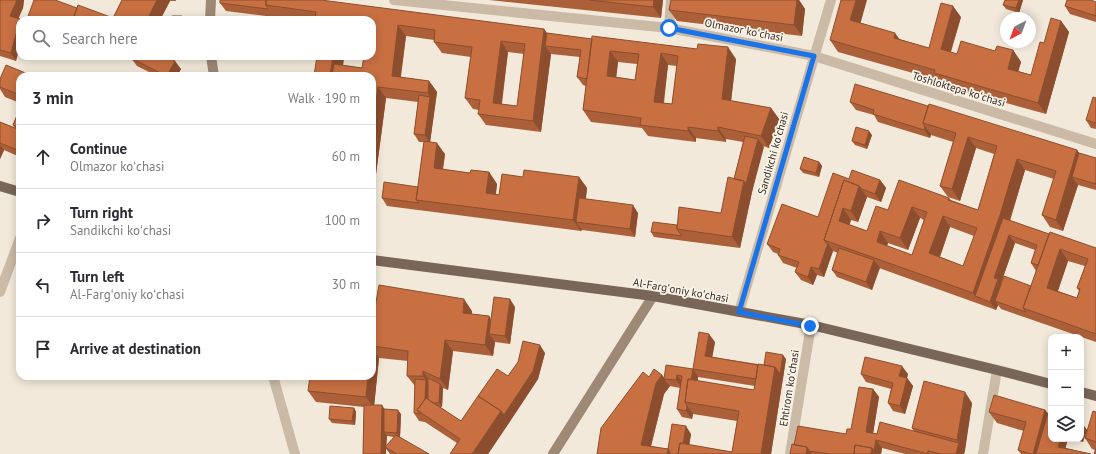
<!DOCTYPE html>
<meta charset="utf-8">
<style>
body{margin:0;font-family:"PT Sans",sans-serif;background:#f7f7f7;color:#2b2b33}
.controls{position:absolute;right:12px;bottom:12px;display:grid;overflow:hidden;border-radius:8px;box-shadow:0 2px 10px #0003}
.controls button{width:36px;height:36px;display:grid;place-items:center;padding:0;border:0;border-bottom:1px solid #e1e1e2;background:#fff;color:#2b2b33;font:20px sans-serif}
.compass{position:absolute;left:1000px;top:12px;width:36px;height:36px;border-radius:50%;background:#fff;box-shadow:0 2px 10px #0003;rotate:221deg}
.stop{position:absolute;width:12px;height:12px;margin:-9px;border:3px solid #1a73e8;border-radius:50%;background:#fff}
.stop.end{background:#1a73e8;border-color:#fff;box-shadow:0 1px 4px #0008}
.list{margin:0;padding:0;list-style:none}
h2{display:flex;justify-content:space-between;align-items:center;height:52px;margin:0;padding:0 16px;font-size:17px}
h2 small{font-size:13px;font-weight:400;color:#7c7c81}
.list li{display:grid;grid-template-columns:26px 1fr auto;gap:12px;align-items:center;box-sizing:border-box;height:64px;padding:0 16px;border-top:1px solid #e1e1e2}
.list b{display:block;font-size:15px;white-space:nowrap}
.list p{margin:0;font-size:13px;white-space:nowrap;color:#7c7c81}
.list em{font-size:13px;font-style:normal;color:#7c7c81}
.icon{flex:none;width:22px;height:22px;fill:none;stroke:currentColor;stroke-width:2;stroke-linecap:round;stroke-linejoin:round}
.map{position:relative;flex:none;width:1096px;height:454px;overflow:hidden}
.search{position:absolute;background:#fff;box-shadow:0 2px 10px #0003;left:16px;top:16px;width:360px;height:44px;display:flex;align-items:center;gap:10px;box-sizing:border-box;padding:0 14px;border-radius:12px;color:#7c7c81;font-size:15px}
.panel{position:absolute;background:#fff;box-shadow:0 2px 10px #0003;left:16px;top:72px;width:360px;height:308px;border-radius:12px}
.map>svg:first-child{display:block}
</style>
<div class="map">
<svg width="1096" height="454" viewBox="0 0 1096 454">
<rect width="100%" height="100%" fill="#f2e9da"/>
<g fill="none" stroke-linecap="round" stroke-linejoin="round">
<!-- street -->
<path stroke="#cabaa6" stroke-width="10" d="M 394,0 L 669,28 L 814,56 L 1096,144
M 669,28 L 671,0
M 0,292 L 20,238
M 739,312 L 831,0
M 273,376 L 295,454
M 790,454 L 811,325
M 983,454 L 997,370"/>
<!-- secondary -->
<path stroke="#9e8977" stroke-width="10" d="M 210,20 L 211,0
M 211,56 L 214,76
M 553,454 L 653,296"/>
<!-- primary -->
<path stroke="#796658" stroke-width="10" d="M 0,186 L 20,192
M 372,260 L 653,296 L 811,325 L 997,370 L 1051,384
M 1081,392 L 1096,396"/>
</g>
<!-- wall -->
<path fill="#ac6039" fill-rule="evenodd" d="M 0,0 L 24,0 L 23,8 L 18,18 L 20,19 L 21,20 L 20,20 L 16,61 L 0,56 Z
M 122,0 L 176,0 L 176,1 L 170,1 L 160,20 L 27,20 L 27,19 L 77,8 L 113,18 Z
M 220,0 L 544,29 L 547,33 L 736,59 L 731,101 L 771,108 L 779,119 L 769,148 L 763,146 L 752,192 L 740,248 L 654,237 L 651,232 L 721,213 L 734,179 L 743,142 L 726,139 L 726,142 L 696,138 L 696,142 L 648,136 L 642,128 L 591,122 L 583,110 L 586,86 L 583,85 L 577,77 L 580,57 L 551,54 L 541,132 L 486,125 L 478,114 L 479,110 L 473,109 L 465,98 L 471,57 L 442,53 L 434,42 L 434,40 L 406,36 L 401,77 L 429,81 L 437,92 L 430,142 L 445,154 L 443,170 L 470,173 L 489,172 L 497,184 L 496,194 L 499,195 L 523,177 L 579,177 L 587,188 L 586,199 L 638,213 L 635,237 L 582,230 L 581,231 L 387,206 L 382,198 L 418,187 L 424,142 L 419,142 L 414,134 L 418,102 L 386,98 L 376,174 L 372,173 L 372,76 L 317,56 L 344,56 L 343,65 L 362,68 L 372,20 L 298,20 L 226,11 L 220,3 ZM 508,52 L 524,54 L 517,106 L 502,104 ZM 618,62 L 637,64 L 635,80 L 616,77 ZM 668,65 L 677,66 L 672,104 L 664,103 Z
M 489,0 L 663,0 L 661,18 Z
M 671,0 L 799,0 L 805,9 L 802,36 L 677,21 L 669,10 Z
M 1005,0 L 1023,0 L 1019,13 L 1006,9 L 1003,5 Z
M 1096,2 L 1096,22 L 1070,14 L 1065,6 Z
M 961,17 L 951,52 L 957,54 L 1013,50 L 1021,62 L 1018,71 L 1031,75 L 1044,43 L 1061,21 L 1069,32 L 1046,114 L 942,85 L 938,80 L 838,52 L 830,40 L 861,23 L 899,39 L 929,48 Z
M 103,56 L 117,56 L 115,60 Z
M 131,58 L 181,69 L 177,76 L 157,76 L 137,66 Z
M 20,76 L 20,103 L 5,97 L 0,89 L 0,79 Z
M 1096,98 L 1096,129 L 1091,128 L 1086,120 Z
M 850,102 L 928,106 L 1077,150 L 1079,153 L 1096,158 L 1096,190 L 1078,185 L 1063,231 L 1050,227 L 1042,215 L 1054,179 L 1025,170 L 1010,221 L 1049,234 L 1096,248 L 1096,342 L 1001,309 L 998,305 L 996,310 L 879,268 L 872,290 L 837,277 L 832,270 L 838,253 L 833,251 L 824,277 L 817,275 L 813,285 L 801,280 L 795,272 L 797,268 L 783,263 L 778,255 L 778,254 L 773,252 L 767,244 L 818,217 L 849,179 L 880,180 L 886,188 L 881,202 L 867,197 L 858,222 L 851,220 L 849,225 L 867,231 L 888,210 L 949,198 L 951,200 L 978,210 L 994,154 L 976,148 L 960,201 L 948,197 L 940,186 L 953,142 L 931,135 L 930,138 L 878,122 L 874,115 L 856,110 ZM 920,218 L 924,220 L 912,255 L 887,246 L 888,243 L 908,250 ZM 950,227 L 974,236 L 963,266 L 940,257 ZM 1015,243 L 1035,250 L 1031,263 L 1036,271 L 1031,286 L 1001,283 ZM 1068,261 L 1085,266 L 1077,288 L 1079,291 L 1077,298 L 1058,291 Z
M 20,108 L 20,157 L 4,150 L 0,159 L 0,122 L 15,128 L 13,125 Z
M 872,135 L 867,149 L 855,145 L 852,141 Z
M 819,162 L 822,166 L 819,177 L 803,173 L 800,169 Z
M 372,289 L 375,294 L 373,314 L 472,311 L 472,314 L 489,316 L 491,320 L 515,307 L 510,344 L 495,342 L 493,356 L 453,351 L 448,390 L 443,388 L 442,407 L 440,407 L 461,421 L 508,376 L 545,353 L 538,379 L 488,454 L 450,454 L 457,443 L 425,422 L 419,421 L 414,413 L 415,386 L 407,376 L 408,361 L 379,358 L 374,405 L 384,409 L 401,414 L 400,437 L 399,437 L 397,454 L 390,454 L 386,449 L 386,454 L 363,454 L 364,407 L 316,402 L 308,391 L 372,376 ZM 387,436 L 394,437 L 386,446 Z
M 715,342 L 712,357 L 764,365 L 786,359 L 771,454 L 597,454 L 649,377 L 662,375 L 670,386 L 664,394 L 651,446 L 668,449 L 691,434 L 689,445 L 732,452 L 737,421 L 693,414 L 692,419 L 682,417 L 677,409 L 680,388 L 670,386 L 664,379 L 693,369 ZM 698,377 L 755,386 L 754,390 L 698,381 Z
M 861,374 L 908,374 L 907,378 L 913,386 L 905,414 L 893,411 L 888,403 L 891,389 L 866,382 Z
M 873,389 L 879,397 L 873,433 L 877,434 L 914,431 L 912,428 L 972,403 L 964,454 L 905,454 L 882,448 L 881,454 L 790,454 L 846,434 L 851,429 Z
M 354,408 L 356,412 L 355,425 L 332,423 L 329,419 Z
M 1045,410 L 1048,413 L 1066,448 L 1091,454 L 1021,454 L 1018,450 L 1024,431 L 997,423 L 989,412 Z
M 1096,412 L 1096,454 L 1095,450 L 1092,449 L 1085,438 Z
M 1081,422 L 1087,430 L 1083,442 L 1071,439 L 1081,439 Z"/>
<!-- shaded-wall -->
<path fill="#8c4e2e" d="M 17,0 L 24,0 L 23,8 L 16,24 L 10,16 Z
M 157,0 L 170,0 L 170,1 L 160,20 L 147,20 Z
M 654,0 L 663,0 L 661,18 L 653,7 Z
M 797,0 L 799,0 L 805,9 L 802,36 L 794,25 Z
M 856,0 L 867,0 L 858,32 L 850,20 Z
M 1019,0 L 1023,0 L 1019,13 L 1016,8 Z
M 953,6 L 961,17 L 948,60 L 941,49 Z
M 20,19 L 21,20 L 20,20 L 20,47 L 16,61 L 11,53 Z
M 1061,21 L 1069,32 L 1046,114 L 1038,103 Z
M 398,25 L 406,36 L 399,87 L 392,76 Z
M 544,29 L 552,41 L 545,46 L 551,54 L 541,132 L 533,121 Z
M 895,33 L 903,44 L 894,38 Z
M 501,41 L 508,52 L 500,114 L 493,103 Z
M 728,47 L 736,59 L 730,110 L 722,99 Z
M 1013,50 L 1021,62 L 1016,80 L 1008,69 Z
M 610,51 L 618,62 L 615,88 L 607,76 Z
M 661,53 L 668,65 L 662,113 L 654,102 Z
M 112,56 L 117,56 L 115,60 Z
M 333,56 L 344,56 L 342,76 L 330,76 Z
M 175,61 L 181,69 L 177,76 L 167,76 Z
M 429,81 L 437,92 L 430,143 L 425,135 L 430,97 L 428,93 Z
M 378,87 L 386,98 L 376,174 L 372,168 L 372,132 Z
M 771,108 L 779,119 L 769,148 L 761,136 Z
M 688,127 L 696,138 L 696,142 L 688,131 Z
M 718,127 L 726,139 L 726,142 L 718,131 Z
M 925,127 L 931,134 L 930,138 L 924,130 Z
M 869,131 L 872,135 L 867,149 L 865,145 Z
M 968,137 L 976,148 L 960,201 L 952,189 Z
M 758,139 L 764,147 L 752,192 L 740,248 L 732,237 L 744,181 Z
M 437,143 L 445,154 L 441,180 L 434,168 Z
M 0,145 L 4,150 L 0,159 Z
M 1077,150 L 1085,161 L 1072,177 L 1078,185 L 1063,231 L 1056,220 Z
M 1017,159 L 1025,170 L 1008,226 L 975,296 L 973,293 Z
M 819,162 L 822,166 L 819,177 L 816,173 Z
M 489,172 L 497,184 L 494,205 L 486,193 Z
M 579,177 L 587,188 L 583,223 L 576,222 L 582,230 L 581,231 L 573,220 Z
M 880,180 L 886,188 L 881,202 L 875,194 Z
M 859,186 L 867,197 L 858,222 L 851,211 Z
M 372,188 L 373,190 L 372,200 Z
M 633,205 L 638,213 L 635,237 L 630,229 Z
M 912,207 L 920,218 L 908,250 L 900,238 Z
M 843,208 L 851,220 L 847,233 L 827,241 Z
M 943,216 L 950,227 L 937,265 L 929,253 Z
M 880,231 L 888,243 L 884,254 L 877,242 Z
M 1009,235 L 1015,243 L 1001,283 L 1004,287 L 995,301 L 998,305 L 996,310 L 990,302 L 994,278 Z
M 828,243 L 833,251 L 824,277 L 819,269 Z
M 1060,249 L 1068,261 L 1055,299 L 1047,288 Z
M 874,260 L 880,268 L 872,290 L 866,282 Z
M 811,267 L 817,275 L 813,285 L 808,277 Z
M 372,289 L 375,294 L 372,324 Z
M 464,299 L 472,311 L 471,325 L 463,313 Z
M 510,299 L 515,307 L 510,344 L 505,336 Z
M 489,316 L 496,328 L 489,334 L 495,342 L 493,356 L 485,345 Z
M 709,334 L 715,342 L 711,364 L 705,356 Z
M 445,340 L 453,351 L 448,390 L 440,379 Z
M 540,345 L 545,353 L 538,379 L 509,423 L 504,415 Z
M 373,350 L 379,358 L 377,378 L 372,371 L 372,362 Z
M 783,355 L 786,359 L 771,454 L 761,454 L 775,367 Z
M 902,366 L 908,374 L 905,384 L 899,376 Z
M 693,369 L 698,377 L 694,404 L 688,403 Z
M 372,371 L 377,378 L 374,408 L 366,397 L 368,376 L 372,376 Z
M 423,371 L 431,382 L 431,403 L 425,399 L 426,380 L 423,376 Z
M 662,375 L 670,386 L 664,394 L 649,454 L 641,445 L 656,383 Z
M 677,375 L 683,383 L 682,388 L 676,380 Z
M 907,378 L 913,386 L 905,414 L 900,406 Z
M 440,384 L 443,388 L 442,407 L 439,403 Z
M 873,389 L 879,397 L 872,440 L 866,432 Z
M 965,392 L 972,403 L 965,451 L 957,440 Z
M 382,405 L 387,413 L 384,432 L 387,436 L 386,448 L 385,447 L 386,449 L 386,454 L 381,454 Z
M 687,406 L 693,414 L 692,419 L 686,411 Z
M 354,408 L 356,412 L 355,425 L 352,421 Z
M 398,410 L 401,414 L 400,437 L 397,433 Z
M 1045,410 L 1051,418 L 1044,454 L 1033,454 Z
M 501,411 L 509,423 L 488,454 L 472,454 Z
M 1081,422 L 1087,430 L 1083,442 L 1081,439 Z
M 686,426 L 691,434 L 688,454 L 681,454 Z
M 1061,439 L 1068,439 L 1064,454 L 1058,447 Z
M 876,440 L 882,448 L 881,454 L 877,454 L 874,451 Z
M 959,443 L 965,451 L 964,454 L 956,454 Z
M 807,447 L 812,454 L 806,454 Z
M 872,448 L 877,454 L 871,454 Z
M 668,449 L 671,454 L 667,454 Z"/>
<!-- building -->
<path fill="#c87042" stroke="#8c4e2e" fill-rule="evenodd" d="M 0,0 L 17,0 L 10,16 L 20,19 L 11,53 L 0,50 Z
M 34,0 L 55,0 L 77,8 L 73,19 L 74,20 L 29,20 L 27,19 Z
M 122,0 L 157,0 L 147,20 L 77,20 L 73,19 L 78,5 L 113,18 Z
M 220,0 L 266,0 L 266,5 L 268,9 L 220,3 Z
M 266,0 L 321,0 L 544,29 L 533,121 L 478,114 L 480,100 L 465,98 L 472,47 L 434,42 L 435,30 L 398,25 L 392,76 L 429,81 L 428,93 L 378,87 L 372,132 L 372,76 L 332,76 L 334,64 L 362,68 L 364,56 L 372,56 L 372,20 L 315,20 L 316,12 L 266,5 ZM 501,41 L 525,44 L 517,106 L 493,103 Z
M 589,0 L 654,0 L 653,7 Z
M 671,0 L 797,0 L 794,25 L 669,10 Z
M 841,0 L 856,0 L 850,20 L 895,33 L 894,38 L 929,48 L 941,3 L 953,6 L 941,49 L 957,54 L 961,41 L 995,51 L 997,46 L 1013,50 L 1008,69 L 1031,75 L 1040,42 L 1044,43 L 1051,18 L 1061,21 L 1038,103 L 934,73 L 935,70 L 830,40 Z
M 1005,0 L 1019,0 L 1016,8 L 1003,5 Z
M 1067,0 L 1091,0 L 1096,2 L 1096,16 L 1065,6 Z
M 172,16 L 182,16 L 182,20 L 173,20 Z
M 547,33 L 592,39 L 587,79 L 577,77 L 581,50 L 545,46 Z
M 592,36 L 697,49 L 698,44 L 728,47 L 722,99 L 771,108 L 761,136 L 718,127 L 718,131 L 688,127 L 688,131 L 640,125 L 641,118 L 583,110 ZM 610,51 L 639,54 L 635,80 L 607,76 ZM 661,53 L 678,56 L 672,104 L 654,102 Z
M 132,56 L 165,56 L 175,61 L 167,76 L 166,76 L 131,58 Z
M 317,56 L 333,56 L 330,76 L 314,76 Z
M 6,65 L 33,76 L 20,76 L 20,95 L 0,87 L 0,79 Z
M 855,84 L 928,106 L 923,123 L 925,127 L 924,130 L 873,114 L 874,110 L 850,102 Z
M 419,95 L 430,97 L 425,135 L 414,134 Z
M 1093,97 L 1096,98 L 1096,123 L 1086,120 Z
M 929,104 L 1077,150 L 1056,220 L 1042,215 L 1056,171 L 1017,159 L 1000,215 L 973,293 L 824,240 L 844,180 L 859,186 L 851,211 L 843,208 L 839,221 L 867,231 L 876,206 L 888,210 L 899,180 L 949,198 L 948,200 L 978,210 L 997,146 L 968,137 L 952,189 L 940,186 L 956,133 L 923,123 ZM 912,207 L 927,212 L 912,255 L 877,242 L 880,231 L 900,238 ZM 943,216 L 977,228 L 963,266 L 929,253 Z
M 20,108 L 20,128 L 13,125 Z
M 0,122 L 20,130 L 20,151 L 0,143 Z
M 856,127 L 869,131 L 865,145 L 852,141 Z
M 745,136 L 758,139 L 746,184 L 744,181 L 734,179 Z
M 424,141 L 437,143 L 434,168 L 470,173 L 471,170 L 489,172 L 486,193 L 499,195 L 502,174 L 523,177 L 524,170 L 579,177 L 573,220 L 416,200 Z
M 1079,153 L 1096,158 L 1096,184 L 1072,177 Z
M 804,157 L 819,162 L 816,173 L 800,169 Z
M 852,170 L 880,180 L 875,194 L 862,189 L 859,186 L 844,180 L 824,240 L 826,243 L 828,243 L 819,269 L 811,267 L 808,277 L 795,272 L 799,262 L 778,255 L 780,249 L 767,244 L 782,204 L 818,217 L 833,173 L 849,179 Z
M 728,177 L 744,181 L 732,237 L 677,229 L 679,207 L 721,213 Z
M 384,182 L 418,187 L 416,200 L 419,203 L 382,198 Z
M 579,198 L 633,205 L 630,229 L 576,222 Z
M 1003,218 L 1049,234 L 1038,265 L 1031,263 L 1037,245 L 1009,235 L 994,278 L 998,279 L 990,302 L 975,296 Z
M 653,222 L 677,225 L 677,229 L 682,236 L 651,232 Z
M 1050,232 L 1096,248 L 1096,334 L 1023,308 ZM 1060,249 L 1088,259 L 1077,288 L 1080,289 L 1077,298 L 1047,288 Z
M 839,248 L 874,260 L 866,282 L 832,270 Z
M 1004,276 L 1031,286 L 1023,308 L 1026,312 L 995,301 Z
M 379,285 L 464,299 L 463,313 L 489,316 L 485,345 L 445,340 L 440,379 L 423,371 L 423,376 L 407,376 L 408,351 L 372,346 L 372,313 L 374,314 Z
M 494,297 L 510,299 L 505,336 L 489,334 Z
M 699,332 L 709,334 L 705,356 L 758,365 L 756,379 L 693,369 Z
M 523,341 L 540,345 L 533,371 L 504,415 L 501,411 L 478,396 L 497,369 L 508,376 L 518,362 Z
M 372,348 L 373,350 L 372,362 Z
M 766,352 L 783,355 L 780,374 L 775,367 L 764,365 Z
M 865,357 L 902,366 L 899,376 L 907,378 L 900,406 L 888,403 L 893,383 L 861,374 Z
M 758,364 L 775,367 L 761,454 L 678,454 L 680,443 L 732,452 L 739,411 L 685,402 L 688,379 L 754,390 Z
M 666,365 L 693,369 L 691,380 L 688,379 L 685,402 L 687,406 L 686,411 L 677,409 L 682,376 L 677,375 L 676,380 L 664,379 Z
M 654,369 L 662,375 L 656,383 L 641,445 L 668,449 L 667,454 L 597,454 L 601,428 L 643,372 L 649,377 Z
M 310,376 L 368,376 L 366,397 L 308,391 Z
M 428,378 L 440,384 L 439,403 L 433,403 L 428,399 Z
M 415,379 L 426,380 L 425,399 L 417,410 L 420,414 L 414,413 Z
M 924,381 L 965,392 L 957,440 L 912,428 Z
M 859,387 L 873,389 L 866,432 L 877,434 L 880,422 L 959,443 L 956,454 L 940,454 L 928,451 L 928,454 L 876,440 L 874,451 L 872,448 L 855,445 L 854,454 L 830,454 L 809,451 L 807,447 L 794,445 L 798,426 L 846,434 L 847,429 L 851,429 Z
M 994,395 L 1045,410 L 1033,454 L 1031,454 L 1018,450 L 1026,422 L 989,412 Z
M 478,396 L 501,411 L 472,454 L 450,454 L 460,439 L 417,410 L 426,398 L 461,421 Z
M 364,405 L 382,405 L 381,454 L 363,454 Z
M 330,406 L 354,408 L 352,421 L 329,419 Z
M 384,409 L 398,410 L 397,433 L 384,432 Z
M 1093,411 L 1096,412 L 1096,442 L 1085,438 Z
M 1048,413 L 1051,414 L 1051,439 L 1061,439 L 1058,447 L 1091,454 L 1036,454 Z
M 672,424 L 686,426 L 683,444 L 680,443 L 678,454 L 670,454 L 670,452 L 668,449 Z
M 396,435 L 429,454 L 397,454 L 385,447 Z
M 792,444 L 807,447 L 806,454 L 790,454 Z
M 855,445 L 872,448 L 871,454 L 854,454 Z
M 1096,448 L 1096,454 L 1094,454 Z
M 928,451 L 940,454 L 928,454 Z"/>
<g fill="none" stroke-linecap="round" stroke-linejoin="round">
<!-- route -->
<path stroke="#1a73e8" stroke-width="5" d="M 669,28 L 814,56 L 739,312 L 810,326"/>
</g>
<g text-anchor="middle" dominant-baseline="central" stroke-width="3.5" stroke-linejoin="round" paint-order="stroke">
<!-- street labels -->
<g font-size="11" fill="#362d27" stroke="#faf3e7">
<text transform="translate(744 30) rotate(11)">Olmazor koʻchasi</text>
<text transform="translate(959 89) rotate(17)">Toshloktepa koʻchasi</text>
<text transform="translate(773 153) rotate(-74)">Sandikchi koʻchasi</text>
<text transform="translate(681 290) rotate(10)">Al-Fargʻoniy koʻchasi</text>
<text transform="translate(789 388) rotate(-81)">Ehtirom koʻchasi</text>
</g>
</g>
</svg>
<div class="controls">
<button>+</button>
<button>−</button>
<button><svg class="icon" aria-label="layers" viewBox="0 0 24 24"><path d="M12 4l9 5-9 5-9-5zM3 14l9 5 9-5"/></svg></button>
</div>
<svg class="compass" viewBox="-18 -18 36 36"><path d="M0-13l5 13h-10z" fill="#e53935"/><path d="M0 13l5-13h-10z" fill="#7c7c81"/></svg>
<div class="stop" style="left:669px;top:28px"></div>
<div class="stop end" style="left:810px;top:326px"></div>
<div class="search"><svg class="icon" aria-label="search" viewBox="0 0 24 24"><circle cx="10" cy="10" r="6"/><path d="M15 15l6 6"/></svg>Search here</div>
<section class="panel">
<h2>3 min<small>Walk · 190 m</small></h2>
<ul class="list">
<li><svg class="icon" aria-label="ahead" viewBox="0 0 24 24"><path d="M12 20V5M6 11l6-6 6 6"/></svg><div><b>Continue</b><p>Olmazor koʻchasi</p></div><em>60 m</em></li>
<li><svg class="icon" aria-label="right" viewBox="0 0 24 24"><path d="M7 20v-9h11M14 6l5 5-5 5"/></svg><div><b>Turn right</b><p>Sandikchi koʻchasi</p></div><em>100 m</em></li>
<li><svg class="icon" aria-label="left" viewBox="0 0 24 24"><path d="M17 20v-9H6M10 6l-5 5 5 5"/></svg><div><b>Turn left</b><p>Al-Fargʻoniy koʻchasi</p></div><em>30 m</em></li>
<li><svg class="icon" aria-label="arrive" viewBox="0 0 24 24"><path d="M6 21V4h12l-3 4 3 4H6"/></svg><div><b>Arrive at destination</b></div></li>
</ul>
</section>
</div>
